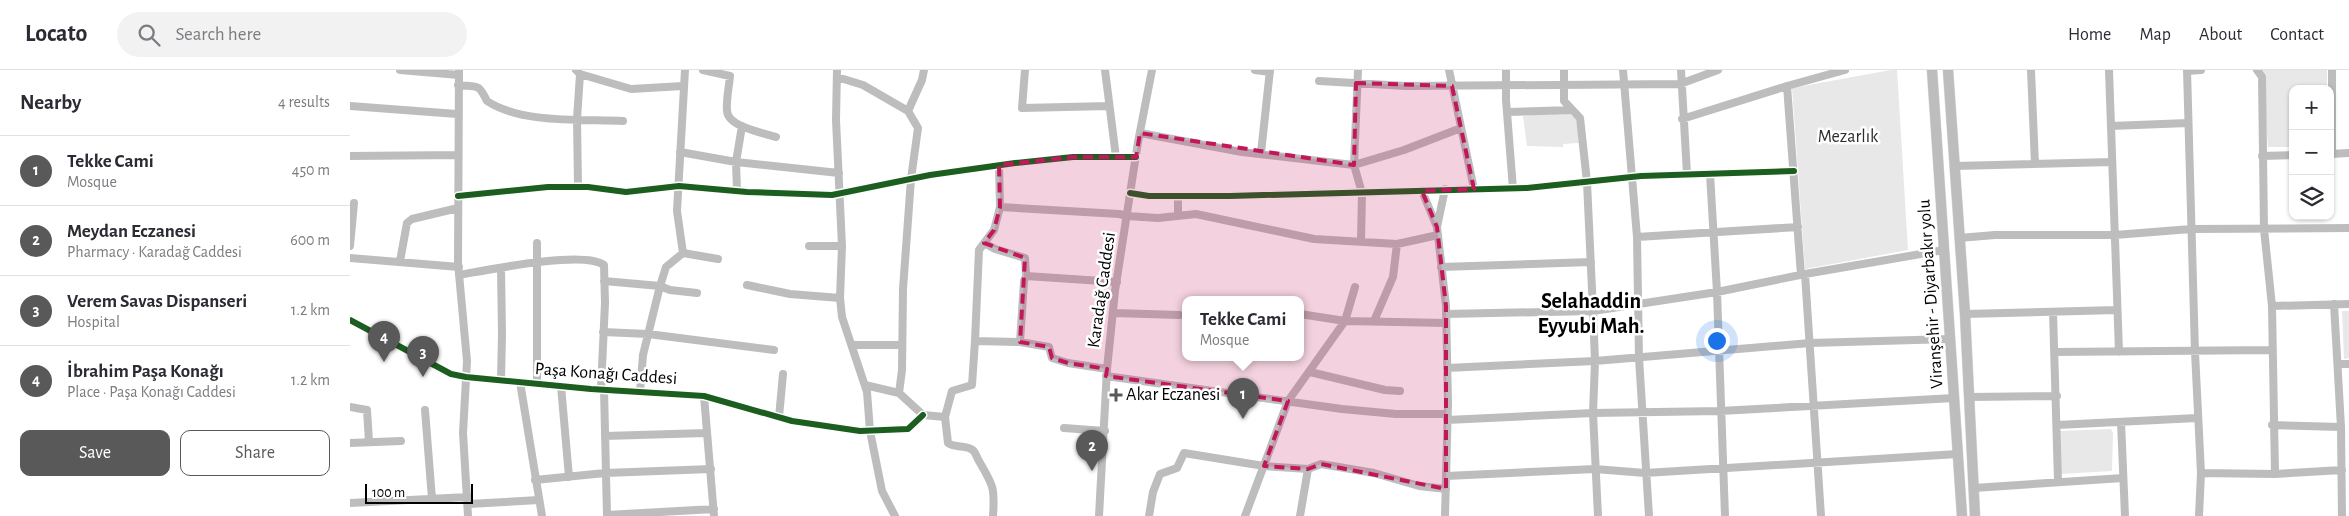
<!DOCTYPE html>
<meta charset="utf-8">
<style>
body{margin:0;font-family:"Alegreya Sans",sans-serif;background:#f2f2f3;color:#2b2b33}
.controls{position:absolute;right:15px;top:15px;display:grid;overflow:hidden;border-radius:10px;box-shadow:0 1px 4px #0004}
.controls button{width:45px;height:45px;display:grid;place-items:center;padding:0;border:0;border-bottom:1px solid #e1e1e2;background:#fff;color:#2b2b33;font:25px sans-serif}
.scale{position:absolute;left:15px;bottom:12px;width:108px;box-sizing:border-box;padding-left:5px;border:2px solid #000;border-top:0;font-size:14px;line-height:18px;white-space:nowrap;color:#000;-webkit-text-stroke:4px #fff;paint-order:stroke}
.you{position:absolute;left:1366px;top:270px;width:18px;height:18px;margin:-12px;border:4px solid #fff;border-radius:50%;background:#1a73e8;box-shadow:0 0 0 8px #1a73e833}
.badge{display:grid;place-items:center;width:32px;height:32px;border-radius:50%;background:#595959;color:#fff;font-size:16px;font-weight:700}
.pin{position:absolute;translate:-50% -41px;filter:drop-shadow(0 1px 2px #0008)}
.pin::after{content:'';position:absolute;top:26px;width:18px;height:15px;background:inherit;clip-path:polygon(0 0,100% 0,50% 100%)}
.popup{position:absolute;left:832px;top:226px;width:122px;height:65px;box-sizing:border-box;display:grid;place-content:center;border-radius:10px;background:#fff;filter:drop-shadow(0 1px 4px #0005);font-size:16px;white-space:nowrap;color:#7c7c81}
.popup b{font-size:19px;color:#2b2b33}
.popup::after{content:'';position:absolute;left:50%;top:100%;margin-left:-10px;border:10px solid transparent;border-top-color:#fff}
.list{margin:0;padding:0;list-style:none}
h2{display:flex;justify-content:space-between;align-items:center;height:65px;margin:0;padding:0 20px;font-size:21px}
h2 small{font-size:16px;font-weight:400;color:#7c7c81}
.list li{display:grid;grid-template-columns:32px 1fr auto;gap:15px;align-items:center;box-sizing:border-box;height:70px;padding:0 20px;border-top:1px solid #e1e1e2}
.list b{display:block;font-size:19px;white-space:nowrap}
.list p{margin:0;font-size:16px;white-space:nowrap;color:#7c7c81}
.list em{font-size:16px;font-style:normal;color:#7c7c81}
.actions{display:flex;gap:10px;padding:15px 20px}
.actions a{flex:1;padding:11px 0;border:1px solid #595959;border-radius:10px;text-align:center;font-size:18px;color:#595959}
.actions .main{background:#595959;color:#fff}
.icon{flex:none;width:28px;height:28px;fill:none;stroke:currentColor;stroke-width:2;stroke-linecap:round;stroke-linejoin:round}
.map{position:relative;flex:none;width:1999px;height:446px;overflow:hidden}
header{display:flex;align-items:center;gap:30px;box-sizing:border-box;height:70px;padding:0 25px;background:#fff;border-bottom:1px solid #e1e1e2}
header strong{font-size:24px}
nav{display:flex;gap:28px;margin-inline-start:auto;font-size:18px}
.search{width:350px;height:45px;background:#f2f2f3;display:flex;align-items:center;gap:12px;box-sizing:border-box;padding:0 18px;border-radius:28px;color:#7c7c81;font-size:19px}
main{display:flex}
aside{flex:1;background:#fff}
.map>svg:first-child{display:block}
</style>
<header>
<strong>Locato</strong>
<div class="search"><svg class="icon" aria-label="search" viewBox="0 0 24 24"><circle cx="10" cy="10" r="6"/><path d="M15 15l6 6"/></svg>Search here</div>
<nav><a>Home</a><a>Map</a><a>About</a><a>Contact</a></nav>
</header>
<main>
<aside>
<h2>Nearby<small>4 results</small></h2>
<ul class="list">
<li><span class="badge">1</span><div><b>Tekke Cami</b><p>Mosque</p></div><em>450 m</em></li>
<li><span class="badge">2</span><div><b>Meydan Eczanesi</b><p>Pharmacy · Karadağ Caddesi</p></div><em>600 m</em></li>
<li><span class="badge">3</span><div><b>Verem Savas Dispanseri</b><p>Hospital</p></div><em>1.2 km</em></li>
<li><span class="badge">4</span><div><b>İbrahim Paşa Konağı</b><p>Place · Paşa Konağı Caddesi</p></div><em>1.2 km</em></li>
</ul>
<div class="actions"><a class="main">Save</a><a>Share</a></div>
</aside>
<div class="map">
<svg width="1999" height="446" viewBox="0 0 1999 446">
<rect width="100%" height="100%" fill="#fff"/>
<!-- green -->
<path fill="#e8e8e8" d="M 1541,0 L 1547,0 L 1558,180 L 1455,199 L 1442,18 Z
M 1912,0 L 1977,0 L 1977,19 L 1943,19 L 1943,77 L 1918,77 Z
M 1214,41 L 1226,48 L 1229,73 L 1213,74 L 1213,77 L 1177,76 L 1173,46 Z
M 1992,241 L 1999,241 L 1999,288 L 1994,289 Z
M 1761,359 L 1763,363 L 1762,401 L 1710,404 L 1710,361 Z"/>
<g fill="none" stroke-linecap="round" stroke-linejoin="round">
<defs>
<path id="major" d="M 1582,0 L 1612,446
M 1598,0 L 1615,244 L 1625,446"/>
</defs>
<!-- major casing -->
<use href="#major" stroke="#dbdbdb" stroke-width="11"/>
<!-- minor -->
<path stroke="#bdbdbd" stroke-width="8" d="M 50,0 L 109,5
M 109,0 L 108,193 L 117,291 L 113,363 L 118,446
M 226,0 L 230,4 L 281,19 L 333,16
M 353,0 L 380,6 C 379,17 376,30 377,41 C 378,57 414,63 426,67
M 487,0 L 486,50 L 492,176 L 490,228 L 492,247 L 517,322 L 520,361 L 532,421 L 545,446
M 675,0 L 672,38 L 759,36
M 755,0 L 766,87
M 905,0 L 920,2
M 1008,0 L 1004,95 L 1012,123 L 1011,171
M 1099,0 L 1124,119
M 1156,0 L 1156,30 L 1163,119
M 1214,0 L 1214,31 L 1230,48 L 1237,112 L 1243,241 L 1245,291 L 1243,343 L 1248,446
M 1273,0 L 1287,167 L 1289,288 L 1299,446
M 1331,0 L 1337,104
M 1681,0 L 1685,94
M 1759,0 L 1769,282
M 1837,0 L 1845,282 L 1851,403 L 1849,446
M 1907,0 L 1912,7 L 1914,159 L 1922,236 L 1925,404
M 1837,1 L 1851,0
M 487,7 L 513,15 L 558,41 L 568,58 L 561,109 L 553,219 L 552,300 L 549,323
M 969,11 L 1056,16 L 1330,14 L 1368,0
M 108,15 C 128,17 128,13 137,31 C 172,54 232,49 273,51
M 1437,16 L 1451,205
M 0,36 L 107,44
M 558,41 L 572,10 L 574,0
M 1157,42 L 1222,40
M 1332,49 L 1437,16 L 1495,0
M 1761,56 L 1838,53
M 790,63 L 892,82 L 1004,95 L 1054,80 L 1111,58
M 330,82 L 386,92 L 489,103
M 911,83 L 920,0
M 1980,84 L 1999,83
M 1982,84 L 1982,0
M 0,86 L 108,85
M 1912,86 L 1943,85
M 1605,96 L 1762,92
M 1360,104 L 1367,222 L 1375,446
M 228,117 L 227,49 L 230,4
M 387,121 L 386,92 L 392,56
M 1072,121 L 1087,157 L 1096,236 L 1098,333 L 1095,446
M 780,123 L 799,126 L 880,126 L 1177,118 L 1291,106 L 1444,101
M 108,126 L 198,117 L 238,117 L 276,122 L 329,116 L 397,122 L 482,125 L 580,105 L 665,93 L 723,87 L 786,87
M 828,126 L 828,146
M 650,137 L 769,144 L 777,146 L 808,148 L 846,144 L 964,169 L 1047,174 L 1088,165
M 1087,157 L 1095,119
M 1287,167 L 1448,157
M 1609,168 L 1645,165 L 1765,165 L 1841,159 L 1999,158
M 634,173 L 645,179 L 675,188 L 676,206 L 674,211 L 670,272
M 0,176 L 4,133
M 459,176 L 492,176
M 333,183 L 327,141 L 335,0
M 0,188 L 109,197
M 50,191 L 57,153 L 62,149 L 108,138
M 1091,197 L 1241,192
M 151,198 L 152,264 L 151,310
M 1455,204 L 1471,446
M 109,205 C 138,200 233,180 254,195 L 255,233 L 251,319
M 676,206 L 767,212
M 254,211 L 310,216 L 320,220 L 347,223
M 397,215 L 440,224 L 490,228
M 1984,234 L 1991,357 L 1992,446
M 1922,236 L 1999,234
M 1703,242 L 1708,411
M 764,243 L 829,245
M 950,244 L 995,251 L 1096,253
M 1096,244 L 1243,241 L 1367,222 L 1455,204 L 1594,180
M 1615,244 L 1767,240
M 0,250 L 101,304 L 116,307 L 241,319 L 354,326 L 442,351 L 510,361 L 558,359 L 573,345
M 1024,251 L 1043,207 L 1047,174
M 253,262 L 298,264 L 424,280
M 625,271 L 629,180 L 644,160 L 650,137 L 649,95
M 503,275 L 551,275
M 1705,282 L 1921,280
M 1988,294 L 1999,294
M 1097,298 L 1245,291 L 1460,273 L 1600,269
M 960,302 L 1035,320 L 1050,321
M 756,306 L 992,339 L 1046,344 L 1097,344
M 170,312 L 192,446
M 187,314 L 187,173
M 515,315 L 549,323 L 573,345 L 595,347 L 602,321 L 622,315 L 625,271 L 670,272 L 699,277 L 702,288 L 718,293 L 757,299
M 211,316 L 219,407
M 254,319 L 257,446
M 290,322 L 293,285 L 310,216 L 316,197 L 333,183 L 368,189
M 354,326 L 364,446
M 1620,327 L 1707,326
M 0,337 L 17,340 L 19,372
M 75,340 L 82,429
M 429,347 L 433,304
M 595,347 L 598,373 C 605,378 614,375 621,379 C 626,381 626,387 629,391 C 643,415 645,417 643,446
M 1097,350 L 1243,343 L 1370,341 L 1604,328
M 1771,352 L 1775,446
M 1707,355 L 1847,348
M 1922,355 L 1991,357
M 714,358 L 755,361
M 255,366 L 356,363
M 0,373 L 51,371
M 1851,403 L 1925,404 L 1992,400
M 1096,406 L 1245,399 L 1295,403 L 1608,384
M 185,410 L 255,403 L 361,399
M 1624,418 L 1773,408
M 0,433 L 118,427
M 118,434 L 189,430
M 257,445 L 364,439
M 749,446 L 757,299 L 765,221 L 788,72 L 802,0
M 799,446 L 803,422 L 810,404 L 827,398 L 834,383 L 914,396 L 958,399
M 895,446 L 938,331 L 995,251 L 1005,217
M 950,446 L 958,399 L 971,394 L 1024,403 L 1069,416 L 1096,419"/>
<!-- major -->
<use href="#major" stroke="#bdbdbd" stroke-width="10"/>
<defs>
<path id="cycleway" d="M 780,123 L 799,126 L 880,126 L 1177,118 L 1291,106 L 1444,101
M 108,126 L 198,117 L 238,117 L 276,122 L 329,116 L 397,122 L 482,125 L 580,105 L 665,93 L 723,87 L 786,87
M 0,250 L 101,304 L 116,307 L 241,319 L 354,326 L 442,351 L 510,361 L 558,359 L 573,345"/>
</defs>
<!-- cycleway casing -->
<use href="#cycleway" stroke="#fff" stroke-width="9"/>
<!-- cycleway -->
<use href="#cycleway" stroke="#1b5e20" stroke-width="6"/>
</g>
<!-- marked area -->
<path fill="#c2185b" fill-opacity="0.2" stroke="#c2185b" stroke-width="4" stroke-dasharray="10 6" stroke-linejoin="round" d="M 1006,13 L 1102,16 L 1124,119 L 1072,121 L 1087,157 L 1096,236 L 1096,419 L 971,394 L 958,399 L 914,396 L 938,331 L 756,306 L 757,299 L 718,293 L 702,288 L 699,277 L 670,272 L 675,188 L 634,173 L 644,160 L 650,137 L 649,95 L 723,87 L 786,87 L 790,63 L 1004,95 Z"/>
<!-- markers -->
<path fill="#595959" stroke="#fff" stroke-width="2" d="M763.5 317.5h5v5h5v5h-5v5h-5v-5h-5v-5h5z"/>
<g text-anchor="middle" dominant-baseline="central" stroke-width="5" stroke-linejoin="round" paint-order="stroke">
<!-- park labels -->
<g font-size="18" fill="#2c2c2c" stroke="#fff">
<text x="1498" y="67">Mezarlık</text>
</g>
<!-- street labels -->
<g font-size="18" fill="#000" stroke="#fff">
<text transform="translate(752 220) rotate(-82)">Karadağ Caddesi</text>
<text transform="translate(1581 224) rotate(-94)">Viranşehir - Diyarbakır yolu</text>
<text transform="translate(256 304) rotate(4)">Paşa Konağı Caddesi</text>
</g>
<!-- poi labels -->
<g font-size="18" fill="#000" stroke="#fff" text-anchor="start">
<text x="776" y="325">Akar Eczanesi</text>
</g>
<!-- district labels -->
<g font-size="22" font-weight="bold" fill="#000" stroke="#fff">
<text x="1241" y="231">Selahaddin<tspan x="1241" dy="25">Eyyubi Mah.</tspan></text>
</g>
</g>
</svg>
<div class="controls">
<button>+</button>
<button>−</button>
<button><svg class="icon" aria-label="layers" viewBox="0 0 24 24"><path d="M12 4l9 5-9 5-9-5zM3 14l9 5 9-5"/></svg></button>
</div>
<div class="scale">100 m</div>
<div class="you"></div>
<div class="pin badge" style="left:893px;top:349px">1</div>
<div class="popup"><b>Tekke Cami</b>Mosque</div>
<div class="pin badge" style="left:742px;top:401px">2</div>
<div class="pin badge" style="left:73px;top:307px">3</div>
<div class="pin badge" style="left:34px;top:292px">4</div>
</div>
</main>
